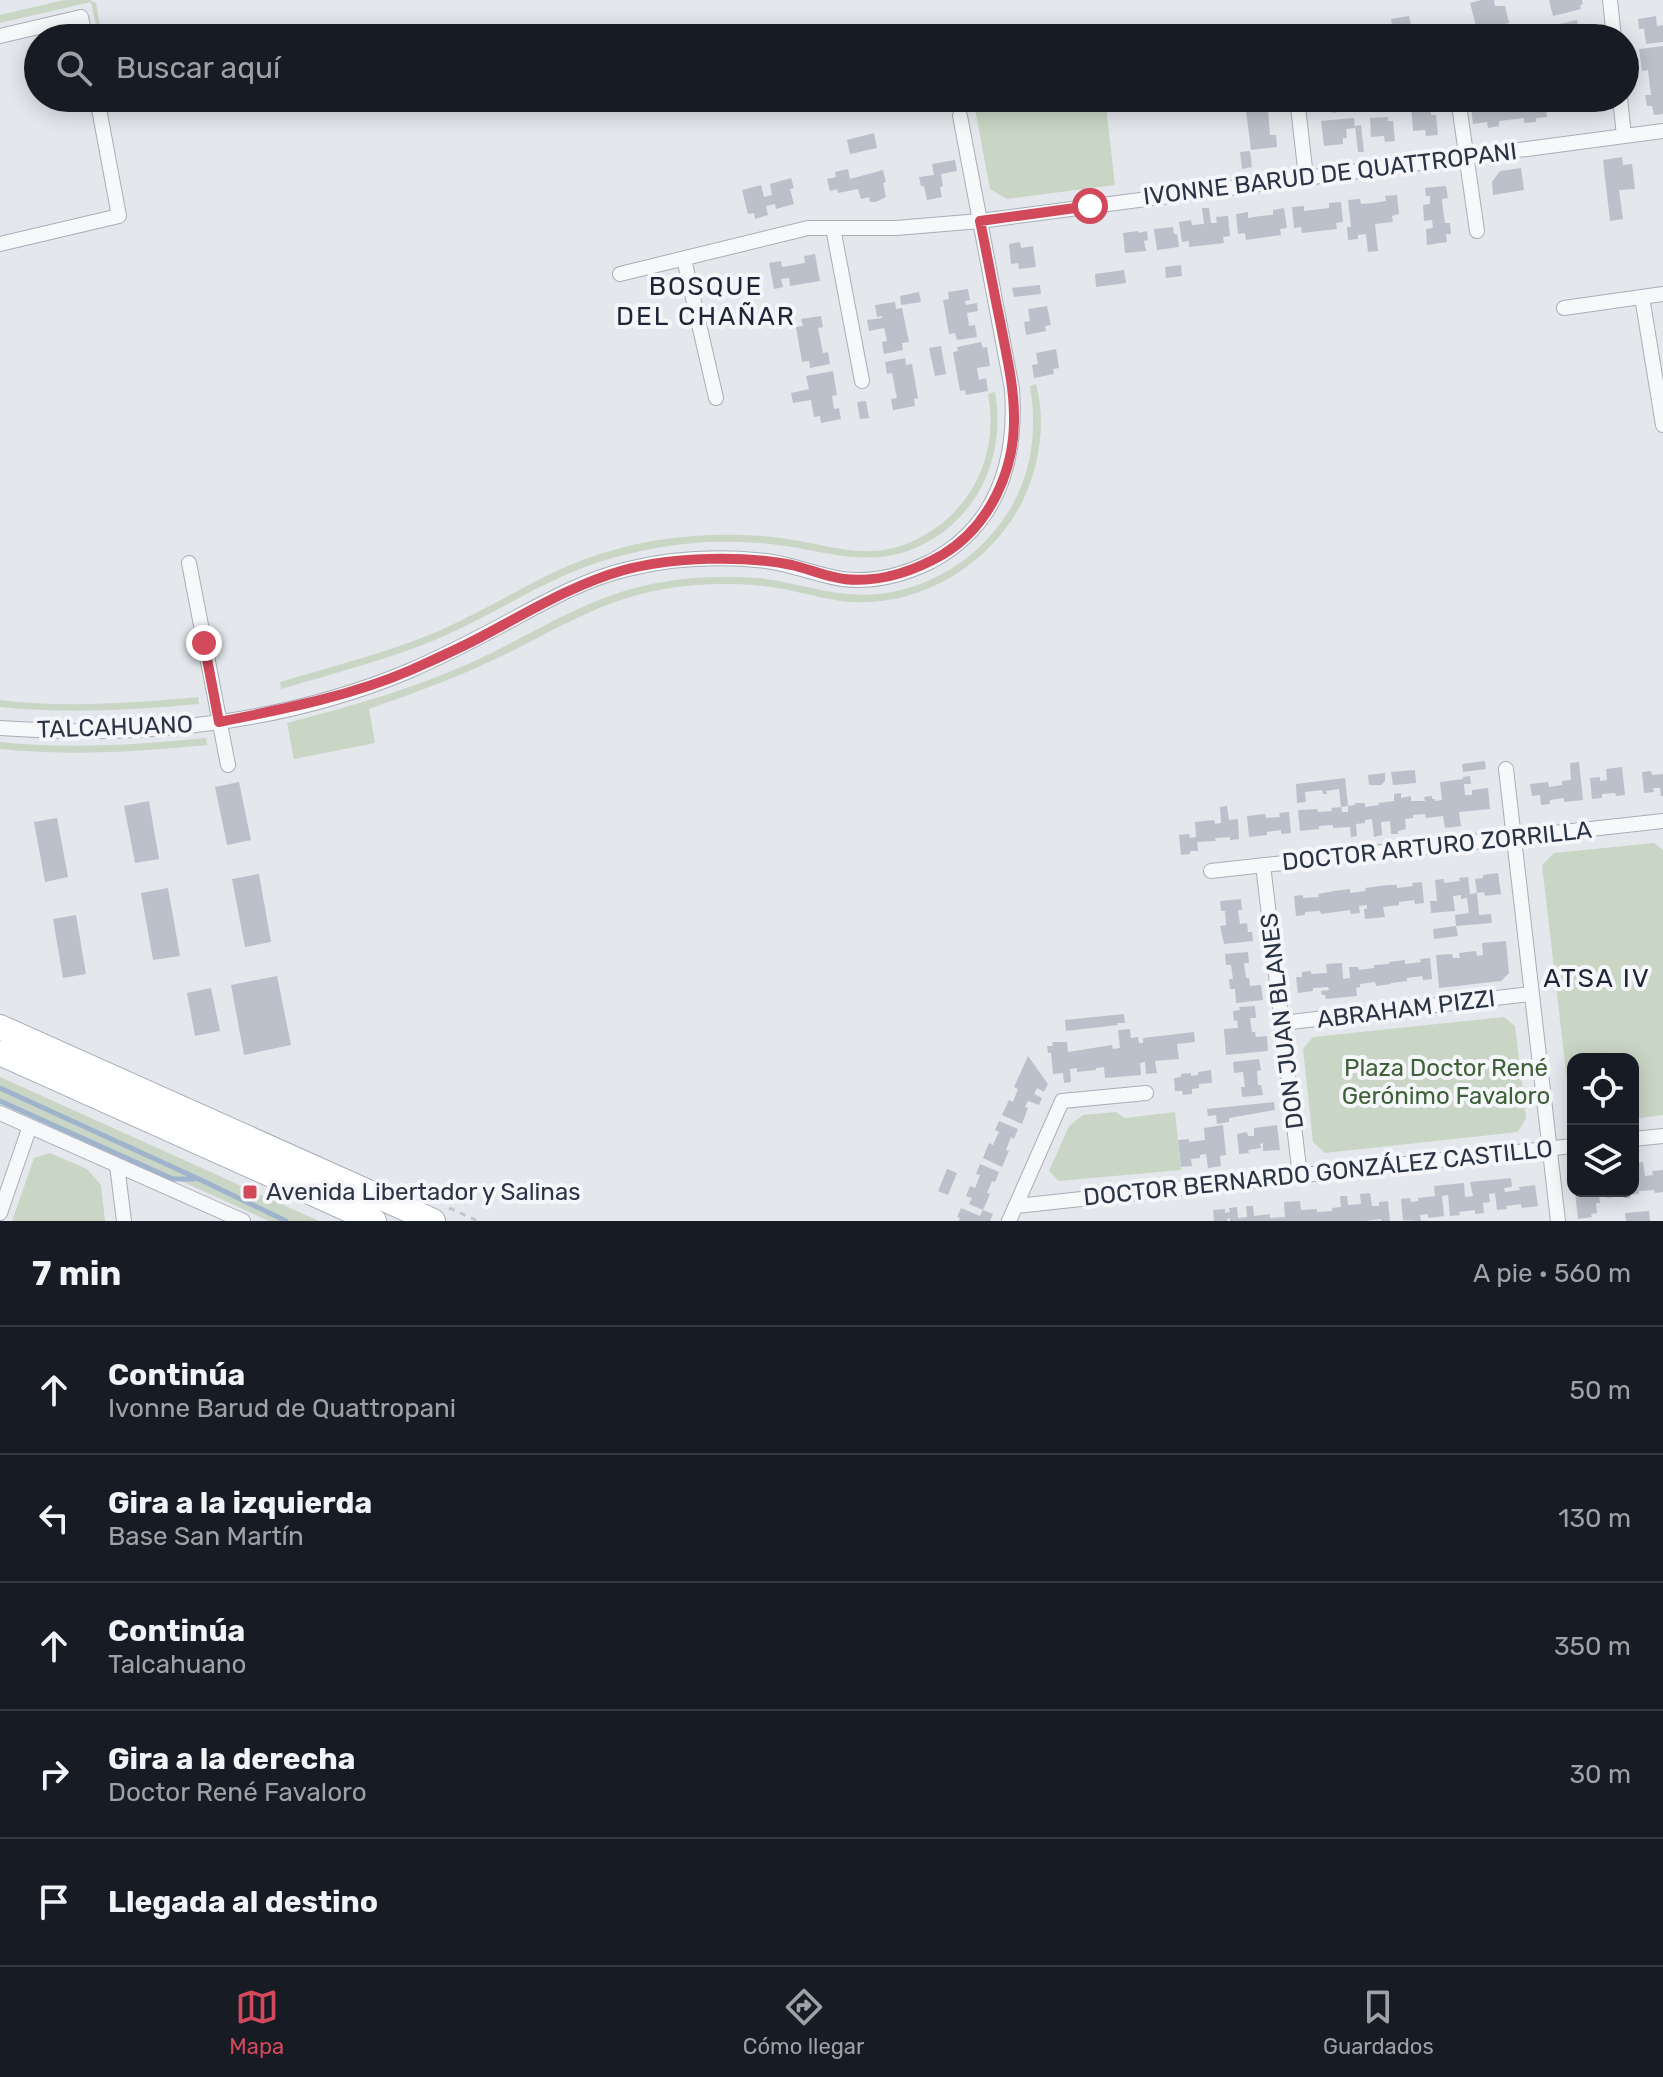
<!DOCTYPE html>
<html lang="es">
<meta charset="utf-8">
<style>
body{margin:0;font-family:Rubik,sans-serif;background:#20242c;color:#f1f3f6}
.controls{position:absolute;right:24px;bottom:24px;display:grid;overflow:hidden;border-radius:16px;box-shadow:0 4px 20px #0003}
.controls button{width:72px;height:72px;display:grid;place-items:center;padding:0;border:0;border-bottom:2px solid #363941;background:#171b24;color:#f1f3f6;font:40px sans-serif}
.stop{position:absolute;width:24px;height:24px;margin:-18px;border:6px solid #d1495b;border-radius:50%;background:#fff}
.stop.end{background:#d1495b;border-color:#fff;box-shadow:0 2px 8px #0008}
.list{margin:0;padding:0;list-style:none}
h2{display:flex;justify-content:space-between;align-items:center;height:104px;margin:0;padding:0 32px;font-size:34px}
h2 small{font-size:26px;font-weight:400;color:#9ea1a6}
.list li{display:grid;grid-template-columns:52px 1fr auto;gap:24px;align-items:center;box-sizing:border-box;height:128px;padding:0 32px;border-top:2px solid #363941}
.list b{display:block;font-size:30px;white-space:nowrap}
.list p{margin:0;font-size:26px;white-space:nowrap;color:#9ea1a6}
.list em{font-size:26px;font-style:normal;color:#9ea1a6}
.icon{flex:none;width:44px;height:44px;fill:none;stroke:currentColor;stroke-width:2;stroke-linecap:round;stroke-linejoin:round}
.map{position:relative;flex:none;width:1663px;height:1221px;overflow:hidden}
.search{position:absolute;background:#171b24;box-shadow:0 4px 20px #0003;left:24px;right:24px;top:24px;height:88px;display:flex;align-items:center;gap:20px;box-sizing:border-box;padding:0 28px;border-radius:44px;color:#9ea1a6;font-size:30px}
.sheet{height:744px;background:#171b24}
nav{display:flex;justify-content:space-around;align-items:center;box-sizing:border-box;height:112px;border-top:2px solid #363941;background:#171b24;font-size:22px;color:#9ea1a6}
nav a{display:grid;justify-items:center;gap:4px}
nav .on{color:#d1495b}
.map>svg:first-child{display:block}
</style>
<div class="map">
<svg width="1663" height="1221" viewBox="0 0 1663 1221">
<rect width="100%" height="100%" fill="#e4e7ec"/>
<!-- green -->
<path fill="#c9d6c5" d="M 64,0 L 90,0 L 96,3 L 102,38 L 99,38 L 91,2 L 0,23 L 0,15 Z
M 1020,98 L 1105,98 L 1115,185 L 1007,199 L 990,189 L 975,109 Z
M 1036,384 C 1047,425 1039,471 1019,508 C 984,570 913,610 841,601 C 815,597 790,589 763,586 C 726,582 686,584 649,592 C 597,604 556,629 510,652 C 464,675 417,692 369,709 L 375,743 L 294,759 L 287,723 C 352,706 416,688 477,660 C 532,634 583,600 643,586 C 680,577 719,575 758,578 C 788,581 817,591 847,594 C 906,600 965,571 1000,524 C 1031,483 1038,435 1030,386 Z
M 995,392 C 1006,454 980,516 922,545 C 875,568 835,554 786,546 C 760,542 734,541 708,542 C 658,545 607,556 561,577 C 521,595 483,619 442,637 C 390,659 335,673 281,689 L 280,682 C 334,666 389,652 441,630 C 476,614 509,595 544,577 C 581,558 623,545 665,539 C 703,534 741,533 780,538 C 831,544 870,565 921,537 C 974,509 999,452 988,394 Z
M 198,697 L 199,704 C 132,710 67,714 0,707 L 0,700 C 66,708 132,703 198,697 Z
M 206,738 L 207,745 C 138,752 70,756 0,749 L 0,742 C 69,749 137,745 206,738 Z
M 1654,843 L 1663,850 L 1663,1115 L 1633,1119 L 1633,1059 L 1573,1059 L 1573,1118 L 1571,1115 L 1542,865 L 1554,853 Z
M 1504,1017 L 1515,1026 L 1526,1118 L 1518,1132 L 1325,1153 L 1313,1142 L 1303,1049 L 1313,1037 Z
M 0,1077 L 319,1221 L 269,1221 L 0,1099 Z
M 1116,1112 L 1125,1118 L 1175,1112 L 1181,1170 L 1059,1181 L 1049,1171 L 1069,1126 L 1083,1115 Z
M 50,1153 L 87,1169 L 101,1185 L 105,1221 L 12,1221 L 34,1158 Z"/>
<g fill="none" stroke-linecap="round" stroke-linejoin="round">
<!-- stream -->
<path stroke="#9fb4cc" stroke-width="5" d="M 0,1088 L 201,1180 L 286,1221
M 0,1101 L 173,1179 L 194,1179"/>
</g>
<!-- building -->
<path fill="#bbc0ca" d="M 1481,0 L 1494,0 L 1495,6 L 1505,6 L 1509,23 L 1477,30 L 1470,3 Z
M 1549,0 L 1582,0 L 1583,4 L 1580,5 L 1581,9 L 1553,16 Z
M 1409,16 L 1411,25 L 1417,24 L 1419,38 L 1394,37 L 1391,19 Z
M 1656,16 L 1657,26 L 1663,25 L 1663,42 L 1646,44 L 1644,29 L 1639,29 L 1638,19 Z
M 1577,20 L 1579,30 L 1584,28 L 1587,38 L 1558,38 L 1555,25 Z
M 1663,46 L 1663,114 L 1654,115 L 1652,106 L 1647,106 L 1645,95 L 1651,95 L 1648,70 L 1642,71 L 1639,49 Z
M 1323,98 L 1351,98 L 1353,108 L 1333,113 L 1331,107 L 1326,108 Z
M 1470,98 L 1484,98 L 1484,101 L 1511,98 L 1544,98 L 1547,117 L 1536,118 L 1536,122 L 1524,123 L 1524,118 L 1499,121 L 1499,126 L 1488,128 L 1487,122 L 1473,124 Z
M 1571,98 L 1598,98 L 1600,106 L 1581,111 L 1579,104 L 1573,106 Z
M 1272,99 L 1273,110 L 1268,110 L 1270,135 L 1276,135 L 1277,147 L 1251,150 L 1245,102 Z
M 1423,104 L 1423,111 L 1431,111 L 1431,115 L 1436,115 L 1438,135 L 1426,136 L 1425,130 L 1413,131 L 1411,105 Z
M 1388,117 L 1388,121 L 1393,121 L 1395,141 L 1385,142 L 1384,136 L 1371,137 L 1370,118 Z
M 1354,118 L 1355,128 L 1346,129 L 1347,138 L 1343,138 L 1343,144 L 1324,146 L 1321,121 Z
M 1361,125 L 1364,152 L 1358,152 L 1355,126 Z
M 874,133 L 877,148 L 850,154 L 847,140 Z
M 1250,151 L 1252,167 L 1242,169 L 1240,152 Z
M 1622,157 L 1623,165 L 1632,164 L 1635,189 L 1619,190 L 1623,219 L 1610,221 L 1603,160 Z
M 955,160 L 957,171 L 941,174 L 943,186 L 940,187 L 942,197 L 927,200 L 924,186 L 921,186 L 919,177 L 934,175 L 932,164 Z
M 1521,168 L 1524,190 L 1493,195 L 1492,182 L 1500,171 Z
M 848,169 L 850,179 L 883,170 L 886,182 L 883,183 L 886,197 L 876,202 L 870,202 L 869,197 L 861,199 L 858,189 L 838,193 L 837,189 L 830,191 L 827,179 L 836,177 L 835,172 Z
M 791,178 L 794,188 L 790,189 L 794,204 L 776,209 L 775,204 L 766,206 L 768,215 L 755,219 L 754,213 L 748,214 L 742,190 L 761,185 L 764,197 L 772,195 L 770,184 Z
M 1446,186 L 1448,198 L 1442,199 L 1443,210 L 1445,223 L 1450,223 L 1451,234 L 1446,234 L 1447,242 L 1427,245 L 1426,229 L 1433,228 L 1432,220 L 1424,221 L 1423,205 L 1430,204 L 1430,196 L 1426,196 L 1425,188 Z
M 1397,195 L 1399,214 L 1392,216 L 1393,222 L 1375,224 L 1378,251 L 1368,252 L 1366,234 L 1358,235 L 1358,239 L 1348,240 L 1347,227 L 1351,227 L 1348,200 L 1360,199 L 1361,204 L 1373,203 L 1386,201 L 1385,196 Z
M 1341,202 L 1343,222 L 1336,223 L 1337,229 L 1302,233 L 1301,227 L 1294,228 L 1292,207 L 1304,206 L 1304,211 L 1329,208 L 1329,203 Z
M 1202,208 L 1209,208 L 1211,223 L 1217,223 L 1216,217 L 1228,216 L 1230,236 L 1223,237 L 1224,243 L 1189,247 L 1189,241 L 1182,242 L 1179,222 L 1191,220 L 1192,225 L 1204,224 Z
M 1284,208 L 1287,228 L 1280,229 L 1281,235 L 1246,240 L 1245,233 L 1238,234 L 1236,214 L 1248,212 L 1248,218 L 1260,216 L 1273,215 L 1273,210 Z
M 1173,227 L 1174,234 L 1177,234 L 1179,247 L 1157,250 L 1154,229 Z
M 1138,231 L 1138,233 L 1147,231 L 1148,240 L 1144,241 L 1146,251 L 1125,253 L 1123,233 Z
M 1020,242 L 1021,248 L 1033,246 L 1036,267 L 1019,269 L 1018,263 L 1011,264 L 1009,244 Z
M 815,254 L 820,281 L 790,286 L 789,278 L 781,279 L 783,287 L 774,289 L 769,263 L 781,261 L 782,267 L 805,263 L 804,256 Z
M 1181,265 L 1182,276 L 1166,278 L 1165,267 Z
M 1124,270 L 1126,283 L 1096,287 L 1095,274 Z
M 1040,285 L 1041,294 L 1014,297 L 1012,288 Z
M 968,289 L 970,300 L 965,301 L 966,305 L 977,303 L 978,311 L 967,313 L 969,326 L 975,325 L 977,337 L 957,340 L 955,333 L 949,334 L 943,300 L 949,299 L 948,292 Z
M 919,292 L 921,302 L 901,305 L 900,296 Z
M 895,302 L 896,309 L 902,308 L 909,342 L 902,343 L 903,350 L 884,354 L 882,342 L 887,341 L 884,328 L 869,331 L 867,320 L 882,318 L 882,316 L 877,317 L 875,305 Z
M 1047,306 L 1051,325 L 1045,326 L 1046,331 L 1026,335 L 1024,322 L 1030,321 L 1028,309 Z
M 821,316 L 823,327 L 818,328 L 823,353 L 828,352 L 830,364 L 810,368 L 809,361 L 802,362 L 796,327 L 803,326 L 801,319 Z
M 981,342 L 983,348 L 987,347 L 990,366 L 977,368 L 979,380 L 986,378 L 988,391 L 966,395 L 965,390 L 960,391 L 953,352 L 958,351 L 957,347 Z
M 941,346 L 946,374 L 935,376 L 929,348 Z
M 1056,349 L 1059,368 L 1053,369 L 1054,374 L 1034,378 L 1032,365 L 1038,364 L 1036,353 Z
M 905,358 L 906,365 L 912,364 L 918,398 L 914,399 L 915,406 L 893,410 L 891,399 L 897,398 L 892,373 L 887,374 L 885,362 Z
M 833,371 L 837,395 L 832,396 L 834,409 L 839,408 L 841,419 L 821,423 L 820,416 L 814,417 L 811,400 L 793,403 L 791,393 L 809,389 L 806,376 Z
M 866,401 L 869,418 L 860,419 L 857,402 Z
M 1485,761 L 1486,769 L 1463,772 L 1462,764 Z
M 1579,762 L 1583,800 L 1564,802 L 1564,798 L 1550,800 L 1550,804 L 1541,805 L 1540,795 L 1532,796 L 1530,784 L 1548,782 L 1549,787 L 1562,785 L 1562,781 L 1571,780 L 1570,763 Z
M 1622,767 L 1625,795 L 1616,796 L 1615,793 L 1602,794 L 1602,798 L 1592,799 L 1590,778 L 1600,777 L 1600,781 L 1607,780 L 1606,769 Z
M 1415,770 L 1416,783 L 1393,785 L 1391,772 Z
M 1651,771 L 1652,775 L 1663,774 L 1663,796 L 1661,796 L 1660,788 L 1653,788 L 1654,792 L 1644,793 L 1642,772 Z
M 1385,773 L 1385,781 L 1381,785 L 1369,785 L 1368,775 Z
M 1470,776 L 1471,784 L 1464,784 L 1465,795 L 1472,795 L 1472,790 L 1488,788 L 1490,809 L 1459,812 L 1461,826 L 1445,828 L 1443,816 L 1426,818 L 1425,814 L 1413,815 L 1413,818 L 1405,819 L 1406,829 L 1398,831 L 1398,834 L 1391,834 L 1390,821 L 1381,822 L 1382,835 L 1374,837 L 1372,819 L 1365,820 L 1365,823 L 1356,824 L 1357,836 L 1351,837 L 1350,827 L 1333,828 L 1333,825 L 1319,826 L 1319,829 L 1300,831 L 1298,810 L 1317,809 L 1318,812 L 1332,811 L 1331,808 L 1341,807 L 1342,812 L 1348,812 L 1348,806 L 1355,805 L 1355,803 L 1365,803 L 1365,807 L 1379,805 L 1378,803 L 1394,801 L 1394,794 L 1401,793 L 1401,798 L 1411,796 L 1411,801 L 1425,801 L 1424,797 L 1432,796 L 1432,799 L 1435,799 L 1435,801 L 1442,800 L 1440,782 L 1463,779 L 1463,777 Z
M 1345,778 L 1348,806 L 1341,807 L 1339,789 L 1326,791 L 1327,794 L 1323,794 L 1322,790 L 1305,792 L 1306,802 L 1297,803 L 1296,784 Z
M 239,782 L 251,840 L 227,845 L 215,787 Z
M 149,801 L 159,859 L 135,863 L 124,806 Z
M 1227,806 L 1229,820 L 1238,819 L 1239,839 L 1230,840 L 1230,837 L 1215,838 L 1216,841 L 1197,842 L 1198,851 L 1190,851 L 1190,854 L 1181,855 L 1179,835 L 1189,834 L 1190,838 L 1196,837 L 1195,822 L 1214,820 L 1215,824 L 1221,823 L 1220,807 Z
M 1289,812 L 1291,833 L 1281,834 L 1281,830 L 1267,832 L 1267,835 L 1249,837 L 1247,816 L 1265,814 L 1266,818 L 1280,817 L 1279,813 Z
M 57,818 L 68,877 L 45,882 L 34,822 Z
M 1498,873 L 1501,894 L 1485,896 L 1484,892 L 1477,893 L 1475,879 L 1483,878 L 1483,875 Z
M 259,874 L 271,942 L 245,947 L 232,879 Z
M 1468,877 L 1470,894 L 1477,893 L 1479,915 L 1491,914 L 1492,923 L 1456,926 L 1455,915 L 1469,913 L 1467,898 L 1461,899 L 1461,895 L 1453,896 L 1455,911 L 1431,913 L 1430,901 L 1437,901 L 1435,880 L 1444,879 L 1444,883 L 1460,881 L 1459,878 Z
M 1422,882 L 1424,903 L 1415,904 L 1414,900 L 1399,902 L 1399,905 L 1383,907 L 1385,917 L 1365,919 L 1364,909 L 1367,909 L 1367,905 L 1359,906 L 1360,913 L 1351,914 L 1350,910 L 1321,914 L 1320,911 L 1305,912 L 1305,915 L 1296,916 L 1294,896 L 1303,895 L 1303,898 L 1319,897 L 1318,894 L 1334,891 L 1350,889 L 1350,893 L 1366,891 L 1365,888 L 1388,885 L 1397,885 L 1397,888 L 1413,886 L 1412,883 Z
M 168,888 L 180,956 L 153,960 L 141,893 Z
M 1241,899 L 1242,910 L 1238,910 L 1240,924 L 1247,923 L 1248,932 L 1252,932 L 1253,941 L 1224,944 L 1220,926 L 1226,925 L 1225,911 L 1221,911 L 1220,901 Z
M 76,915 L 86,974 L 63,978 L 53,919 Z
M 1456,926 L 1458,936 L 1434,939 L 1433,929 Z
M 1506,941 L 1509,973 L 1501,981 L 1439,988 L 1436,955 L 1452,954 L 1453,958 L 1460,958 L 1459,953 L 1476,951 L 1477,956 L 1483,955 L 1482,943 Z
M 1248,952 L 1249,963 L 1244,963 L 1246,978 L 1249,978 L 1250,986 L 1261,985 L 1263,1000 L 1236,1003 L 1235,989 L 1230,989 L 1229,979 L 1233,979 L 1231,965 L 1226,965 L 1225,954 Z
M 1430,958 L 1432,979 L 1423,980 L 1422,976 L 1407,978 L 1407,981 L 1391,983 L 1391,984 L 1376,986 L 1375,982 L 1360,984 L 1360,987 L 1356,988 L 1357,996 L 1346,997 L 1326,999 L 1325,995 L 1322,995 L 1321,991 L 1329,990 L 1328,987 L 1313,988 L 1313,991 L 1298,993 L 1296,977 L 1302,977 L 1302,972 L 1311,971 L 1311,974 L 1327,973 L 1326,964 L 1342,963 L 1343,979 L 1350,978 L 1349,967 L 1358,967 L 1359,970 L 1374,968 L 1374,965 L 1389,964 L 1389,962 L 1405,960 L 1405,964 L 1421,962 L 1420,959 Z
M 277,976 L 291,1045 L 244,1055 L 231,985 Z
M 211,988 L 220,1031 L 195,1036 L 187,993 Z
M 1255,1006 L 1256,1018 L 1250,1018 L 1252,1032 L 1255,1032 L 1256,1037 L 1267,1036 L 1268,1051 L 1226,1055 L 1224,1029 L 1238,1028 L 1237,1020 L 1234,1021 L 1233,1011 L 1240,1010 L 1239,1007 Z
M 1124,1014 L 1125,1023 L 1117,1023 L 1118,1025 L 1066,1031 L 1065,1020 Z
M 1130,1029 L 1131,1038 L 1138,1037 L 1139,1043 L 1143,1043 L 1143,1038 L 1194,1032 L 1195,1042 L 1177,1044 L 1179,1059 L 1155,1061 L 1157,1073 L 1146,1074 L 1145,1062 L 1140,1063 L 1141,1075 L 1105,1078 L 1104,1067 L 1096,1068 L 1096,1070 L 1077,1072 L 1077,1068 L 1070,1069 L 1071,1082 L 1064,1083 L 1063,1073 L 1053,1074 L 1051,1053 L 1048,1053 L 1047,1046 L 1053,1046 L 1052,1042 L 1067,1042 L 1068,1052 L 1112,1045 L 1113,1049 L 1120,1048 L 1118,1030 Z
M 1028,1056 L 1048,1084 L 1044,1092 L 1037,1088 L 1034,1094 L 1042,1098 L 1039,1105 L 1028,1101 L 1025,1107 L 1028,1108 L 1022,1124 L 1002,1115 L 1009,1100 L 1013,1102 L 1018,1089 L 1014,1087 Z
M 1259,1059 L 1261,1070 L 1257,1071 L 1258,1085 L 1261,1085 L 1263,1095 L 1242,1097 L 1241,1087 L 1245,1087 L 1243,1072 L 1234,1073 L 1233,1062 Z
M 1211,1070 L 1212,1083 L 1199,1084 L 1199,1088 L 1192,1089 L 1192,1094 L 1183,1095 L 1182,1091 L 1175,1091 L 1174,1078 L 1181,1077 L 1181,1074 L 1191,1073 L 1191,1076 L 1198,1075 L 1198,1072 Z
M 1274,1102 L 1275,1110 L 1229,1118 L 1229,1122 L 1217,1124 L 1216,1115 L 1208,1116 L 1207,1109 Z
M 999,1121 L 1018,1129 L 1014,1139 L 1011,1137 L 1006,1150 L 1009,1151 L 1002,1167 L 983,1158 L 989,1143 L 993,1145 L 996,1138 L 999,1132 L 995,1130 Z
M 1223,1125 L 1226,1155 L 1220,1156 L 1221,1166 L 1208,1168 L 1206,1154 L 1200,1155 L 1200,1158 L 1191,1159 L 1192,1166 L 1181,1167 L 1178,1140 L 1189,1139 L 1189,1142 L 1205,1140 L 1204,1128 Z
M 1277,1125 L 1280,1150 L 1263,1151 L 1263,1143 L 1260,1144 L 1261,1148 L 1248,1150 L 1249,1153 L 1239,1154 L 1237,1134 L 1247,1132 L 1248,1136 L 1254,1136 L 1254,1128 Z
M 1643,1162 L 1645,1176 L 1653,1175 L 1652,1171 L 1663,1170 L 1663,1192 L 1655,1193 L 1654,1190 L 1639,1191 L 1639,1194 L 1630,1195 L 1630,1198 L 1624,1198 L 1623,1196 L 1607,1198 L 1607,1194 L 1599,1195 L 1600,1203 L 1596,1203 L 1597,1213 L 1591,1214 L 1592,1217 L 1578,1219 L 1575,1191 L 1633,1191 L 1633,1174 L 1636,1174 L 1635,1163 Z
M 980,1164 L 999,1172 L 995,1182 L 992,1181 L 987,1193 L 990,1194 L 983,1210 L 969,1204 L 972,1198 L 966,1196 L 970,1186 L 975,1188 L 980,1175 L 976,1174 Z
M 947,1169 L 957,1173 L 948,1195 L 938,1191 Z
M 1511,1178 L 1512,1187 L 1504,1188 L 1505,1192 L 1520,1190 L 1519,1187 L 1535,1185 L 1538,1206 L 1522,1208 L 1521,1204 L 1506,1206 L 1507,1209 L 1497,1210 L 1495,1193 L 1489,1194 L 1490,1202 L 1483,1203 L 1484,1213 L 1475,1214 L 1475,1210 L 1459,1212 L 1460,1215 L 1450,1216 L 1448,1195 L 1442,1196 L 1444,1216 L 1428,1218 L 1428,1214 L 1420,1215 L 1421,1221 L 1403,1220 L 1401,1199 L 1410,1198 L 1411,1202 L 1418,1201 L 1418,1198 L 1435,1196 L 1434,1186 L 1464,1183 L 1465,1197 L 1473,1196 L 1470,1182 Z
M 1370,1193 L 1372,1206 L 1379,1206 L 1379,1202 L 1388,1201 L 1390,1221 L 1381,1221 L 1381,1219 L 1365,1221 L 1230,1221 L 1230,1218 L 1227,1219 L 1227,1221 L 1214,1221 L 1213,1210 L 1225,1209 L 1225,1213 L 1230,1212 L 1229,1208 L 1237,1207 L 1238,1218 L 1247,1217 L 1246,1206 L 1253,1206 L 1254,1216 L 1270,1214 L 1270,1218 L 1285,1217 L 1284,1202 L 1300,1201 L 1301,1210 L 1317,1209 L 1317,1212 L 1332,1211 L 1332,1208 L 1341,1207 L 1340,1196 L 1347,1196 L 1348,1205 L 1361,1204 L 1360,1194 Z
M 961,1208 L 980,1216 L 983,1210 L 993,1214 L 990,1221 L 959,1221 L 960,1218 L 957,1217 Z
M 1649,1211 L 1650,1221 L 1626,1221 L 1625,1213 Z"/>
<g fill="none" stroke-linecap="round" stroke-linejoin="round">
<defs>
<path id="minor" d="M 1610,0 L 1614,38
M 0,36 L 81,17 L 85,38
M 1297,98 L 1306,177
M 1458,98 L 1477,231
M 1620,98 L 1624,136
M 833,228 L 862,381
M 0,244 L 119,216 L 97,98
M 684,259 L 716,398
M 620,274 L 808,228 L 896,228 L 980,221 L 1663,131
M 1642,297 L 1663,425
M 1564,308 L 1663,294
M 189,563 L 228,765
M 0,728 C 138,738 280,725 409,671 C 446,655 482,636 517,617 C 552,598 589,578 628,569 C 673,558 720,556 766,561 C 792,564 816,575 842,579 C 872,583 903,575 930,562 C 998,526 1017,461 1012,389 L 960,116
M 1506,769 L 1558,1221
M 1263,865 L 1300,1176
M 1211,871 L 1663,821
M 1282,1023 L 1530,994
M 0,1113 L 243,1221
M 1633,1139 L 1663,1136
M 117,1165 L 124,1221
M 1016,1206 L 1573,1146
M 0,1213 L 30,1126
M 1009,1221 L 1062,1101 L 1146,1093"/>
<path id="primary" d="M 0,1027 L 433,1221
M 0,1053 L 374,1221"/>
</defs>
<!-- minor casing -->
<use href="#minor" stroke="#a9aeb7" stroke-width="16"/>
<!-- primary casing -->
<use href="#primary" stroke="#a3abb8" stroke-width="26"/>
<!-- path -->
<path stroke="#c2c5cb" stroke-width="3" stroke-dasharray="6 6" stroke-linecap="butt" d="M 449,1208 L 478,1221"/>
<!-- minor -->
<use href="#minor" stroke="#f7f8fa" stroke-width="14"/>
<!-- primary -->
<use href="#primary" stroke="#fff" stroke-width="24"/>
</g>
<g fill="none" stroke-linecap="round" stroke-linejoin="round">
<!-- route -->
<path stroke="#d1495b" stroke-width="10" d="M 204,643 L 219,722 C 284,709 351,696 411,670 C 433,660 456,650 477,639 C 525,614 571,585 624,570 C 672,557 743,555 792,565 C 809,569 826,577 844,579 C 879,583 912,572 942,555 C 989,527 1015,471 1014,417 C 1014,385 1006,353 1000,321 C 993,288 987,254 980,221 L 1090,206"/>
</g>
<!-- markers -->
<rect fill="#d1495b" stroke="#f4f6f9" stroke-width="3" x="242" y="1184" width="16" height="16" rx="4"/>
<g text-anchor="middle" dominant-baseline="central" stroke-width="8" stroke-linejoin="round" paint-order="stroke">
<!-- street labels -->
<g font-size="24" fill="#2b3445" stroke="#f4f6f9">
<text transform="translate(1330 174) rotate(-7)">IVONNE BARUD DE QUATTROPANI</text>
<text transform="translate(115 727) rotate(-2)">TALCAHUANO</text>
<text transform="translate(1437 846) rotate(-6)">DOCTOR ARTURO ZORRILLA</text>
<text transform="translate(1406 1009) rotate(-7)">ABRAHAM PIZZI</text>
<text transform="translate(1282 1021) rotate(-97)">DON JUAN BLANES</text>
<text transform="translate(1318 1173) rotate(-6)">DOCTOR BERNARDO GONZÁLEZ CASTILLO</text>
</g>
<!-- park labels -->
<g font-size="24" fill="#3f6138" stroke="#f4f6f9">
<text x="1446" y="1068">Plaza Doctor René<tspan x="1446" dy="28">Gerónimo Favaloro</tspan></text>
</g>
<!-- poi labels -->
<g font-size="24" fill="#2b3445" stroke="#f4f6f9" text-anchor="start">
<text x="266" y="1192">Avenida Libertador y Salinas</text>
</g>
<!-- neighbourhood labels -->
<g font-size="26" letter-spacing="2" fill="#1d2536" stroke="#f4f6f9">
<text x="706" y="286">BOSQUE<tspan x="706" dy="30">DEL CHAÑAR</tspan></text>
<text x="1597" y="978">ATSA IV</text>
</g>
</g>
</svg>
<div class="controls">
<button><svg class="icon" aria-label="locate" viewBox="0 0 24 24"><circle cx="12" cy="12" r="6"/><path d="M12 2v4M12 18v4M2 12h4M18 12h4"/></svg></button>
<button><svg class="icon" aria-label="layers" viewBox="0 0 24 24"><path d="M12 4l9 5-9 5-9-5zM3 14l9 5 9-5"/></svg></button>
</div>
<div class="stop" style="left:1090px;top:206px"></div>
<div class="stop end" style="left:204px;top:643px"></div>
<div class="search"><svg class="icon" aria-label="search" viewBox="0 0 24 24"><circle cx="10" cy="10" r="6"/><path d="M15 15l6 6"/></svg>Buscar aquí</div>
</div>
<section class="sheet">
<h2>7 min<small>A pie · 560 m</small></h2>
<ul class="list">
<li><svg class="icon" aria-label="ahead" viewBox="0 0 24 24"><path d="M12 20V5M6 11l6-6 6 6"/></svg><div><b>Continúa</b><p>Ivonne Barud de Quattropani</p></div><em>50 m</em></li>
<li><svg class="icon" aria-label="left" viewBox="0 0 24 24"><path d="M17 20v-9H6M10 6l-5 5 5 5"/></svg><div><b>Gira a la izquierda</b><p>Base San Martín</p></div><em>130 m</em></li>
<li><svg class="icon" aria-label="ahead" viewBox="0 0 24 24"><path d="M12 20V5M6 11l6-6 6 6"/></svg><div><b>Continúa</b><p>Talcahuano</p></div><em>350 m</em></li>
<li><svg class="icon" aria-label="right" viewBox="0 0 24 24"><path d="M7 20v-9h11M14 6l5 5-5 5"/></svg><div><b>Gira a la derecha</b><p>Doctor René Favaloro</p></div><em>30 m</em></li>
<li><svg class="icon" aria-label="arrive" viewBox="0 0 24 24"><path d="M6 21V4h12l-3 4 3 4H6"/></svg><div><b>Llegada al destino</b></div></li>
</ul>
</section>
<nav>
<a class="on"><svg class="icon" aria-label="map" viewBox="0 0 24 24"><path d="M3 6l6-2 6 2 6-2v14l-6 2-6-2-6 2zM9 4v14M15 6v14"/></svg>Mapa</a>
<a><svg class="icon" aria-label="directions" viewBox="0 0 24 24"><path d="M12 3l9 9-9 9-9-9zM9 14v-3h6M13 9l2 2-2 2"/></svg>Cómo llegar</a>
<a><svg class="icon" aria-label="saved" viewBox="0 0 24 24"><path d="M7 4h10v16l-5-4-5 4z"/></svg>Guardados</a>
</nav>
